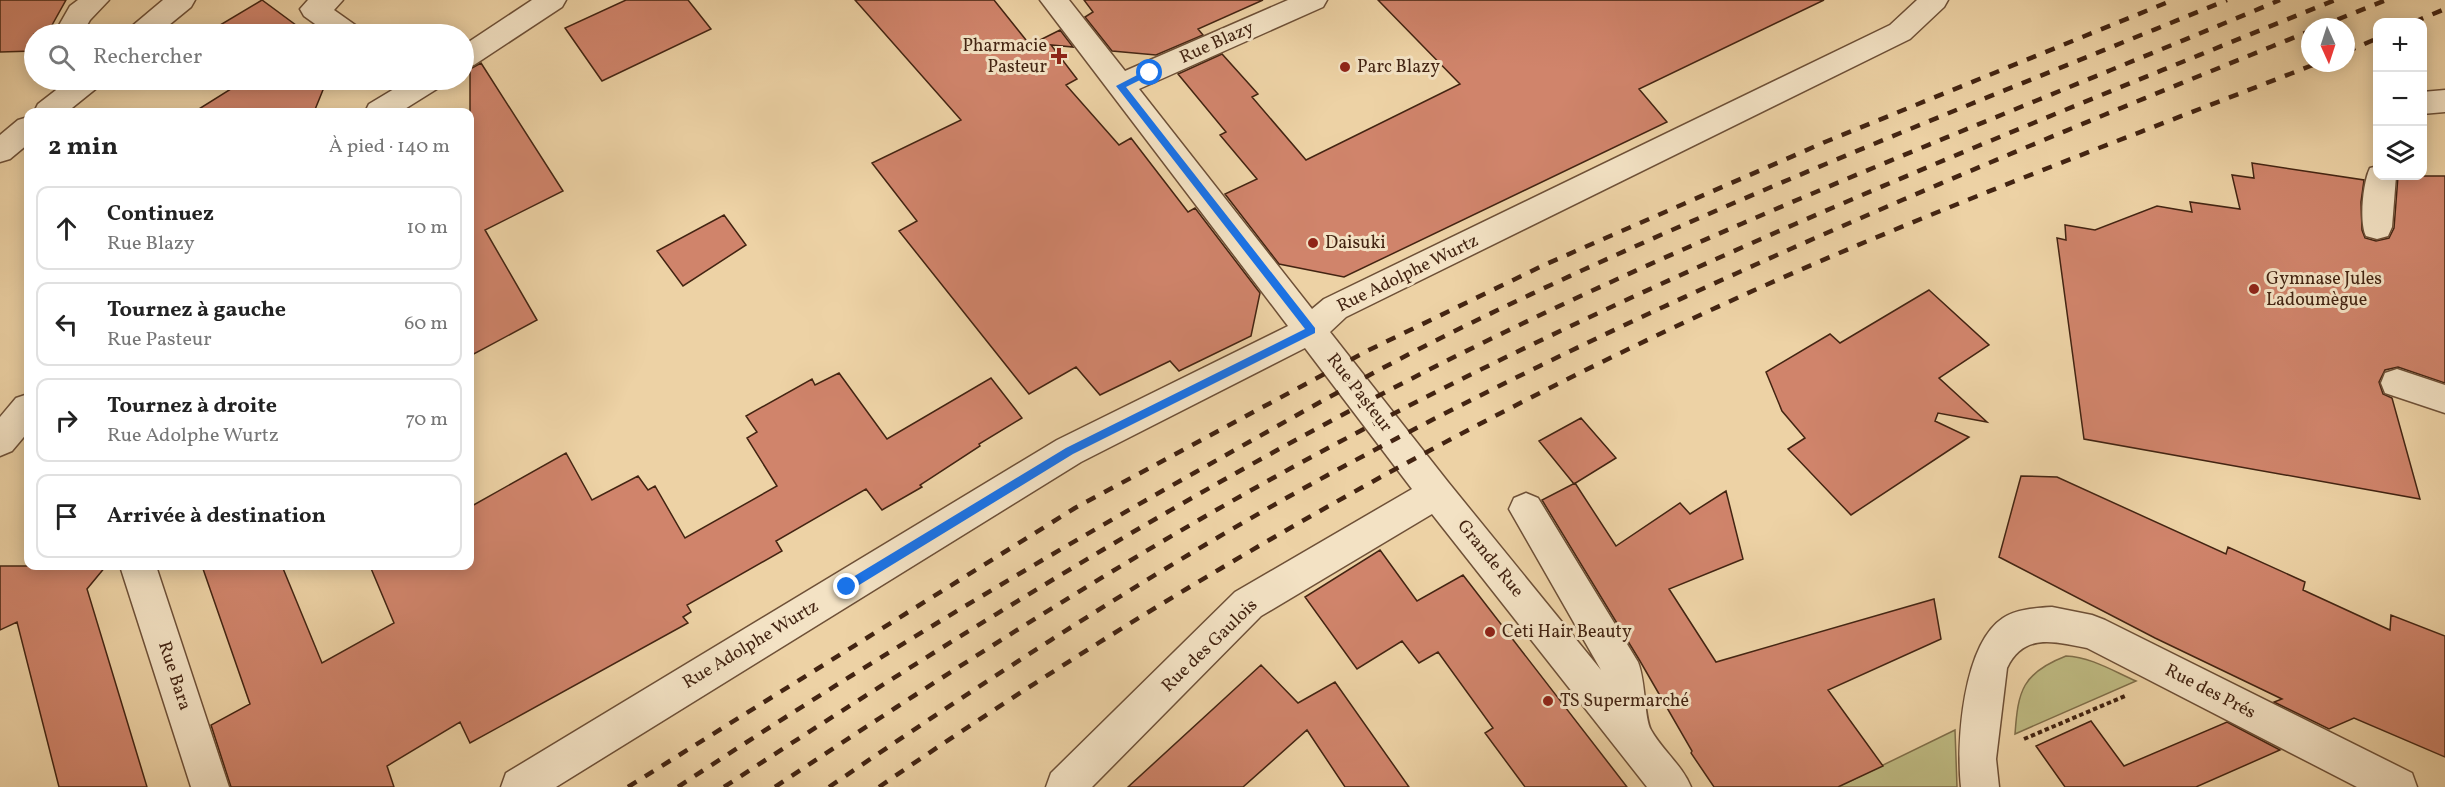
<!DOCTYPE html>
<html lang="fr">
<meta charset="utf-8">
<style>
body{margin:0;font-family:Vollkorn,serif;background:#f2f2f2;color:#222}
.controls{position:absolute;right:18px;top:18px;display:grid;overflow:hidden;border-radius:12px;box-shadow:0 3px 15px #0003}
.controls button{width:54px;height:54px;display:grid;place-items:center;padding:0;border:0;border-bottom:2px solid #e0e0e0;background:#fff;color:#222;font:30px sans-serif}
.compass{position:absolute;left:2301px;top:18px;width:54px;height:54px;border-radius:50%;background:#fff;box-shadow:0 3px 15px #0003;rotate:177deg}
.stop{position:absolute;width:18px;height:18px;margin:-14px;border:4px solid #1a73e8;border-radius:50%;background:#fff}
.stop.end{background:#1a73e8;border-color:#fff;box-shadow:0 2px 6px #0008}
.list{margin:0;padding:0;list-style:none}
h2{display:flex;justify-content:space-between;align-items:center;height:78px;margin:0;padding:0 24px;font-size:26px}
h2 small{font-size:20px;font-weight:400;color:#767676}
.list li{display:grid;grid-template-columns:39px 1fr auto;gap:18px;align-items:center;box-sizing:border-box;height:84px;margin:0 12px 12px;padding:0 12px;border:2px solid #e0e0e0;border-radius:12px}
.list b{display:block;font-size:22px;white-space:nowrap}
.list p{margin:0;font-size:20px;white-space:nowrap;color:#767676}
.list em{font-size:20px;font-style:normal;color:#767676}
.icon{flex:none;width:33px;height:33px;fill:none;stroke:currentColor;stroke-width:2;stroke-linecap:round;stroke-linejoin:round}
.map{position:relative;flex:none;width:2445px;height:787px;overflow:hidden}
.search{position:absolute;background:#fff;box-shadow:0 3px 15px #0003;left:24px;top:24px;width:450px;height:66px;display:flex;align-items:center;gap:15px;box-sizing:border-box;padding:0 21px;border-radius:33px;color:#767676;font-size:22px}
.panel{position:absolute;background:#fff;box-shadow:0 3px 15px #0003;left:24px;top:108px;width:450px;height:462px;border-radius:12px}
.map>svg:first-child{display:block}
</style>
<div class="map">
<svg width="2445" height="787" viewBox="0 0 2445 787">
<rect width="100%" height="100%" fill="#edd2a5"/>
<filter id="stains"><feTurbulence type="fractalNoise" baseFrequency=".00333" numOctaves="4"/><feColorMatrix values="0 0 0 0 .2 0 0 0 0 .09 0 0 0 0 .02 0 0 0 .5 -.17"/></filter>
<radialGradient id="worn" r=".72"><stop offset=".6" stop-color="#630" stop-opacity="0"/><stop offset="1" stop-color="#630" stop-opacity=".3"/></radialGradient>
<!-- green -->
<path fill="#beba82" stroke="#806f4a" stroke-width="1.5" d="M 2066,656 C 2091,657 2113,671 2136,681 L 2015,734 C 2018,691 2022,673 2066,656 Z
M 1955,730 L 1957,787 L 1838,787 Z"/>
<!-- building -->
<path fill="#d0846b" stroke="#432412" stroke-width="1.5" d="M 0,0 L 66,0 L 47,34 L 34,34 L 34,51 L 0,52 Z
M 262,0 L 308,34 L 205,34 Z
M 626,0 L 688,0 L 711,29 L 602,81 L 565,28 Z
M 855,0 L 994,0 L 1030,45 L 1060,30 L 1073,47 L 1051,45 L 1077,79 L 1066,85 L 1119,145 L 1131,138 L 1188,212 L 1195,208 L 1260,293 L 1251,336 L 1179,371 L 1170,361 L 1100,395 L 1076,367 L 1029,394 L 899,231 L 917,221 L 872,163 L 961,120 Z
M 1084,0 L 1263,0 L 1198,29 L 1203,35 L 1156,55 L 1112,51 L 1085,17 L 1093,12 Z
M 1378,0 L 1824,0 L 1639,89 L 1667,122 L 1344,277 L 1279,264 L 1225,194 L 1257,179 L 1220,135 L 1226,132 L 1178,74 L 1222,54 L 1258,94 L 1252,97 L 1306,160 L 1460,84 Z
M 481,63 L 563,191 L 485,230 L 537,320 L 470,356 L 470,69 Z
M 220,80 L 327,80 L 314,112 L 194,112 L 231,89 Z
M 2252,163 L 2364,180 L 2361,202 L 2362,230 L 2365,238 L 2376,241 L 2389,238 L 2394,228 L 2398,176 L 2445,176 L 2445,383 L 2398,367 L 2385,370 L 2379,382 L 2383,394 L 2392,398 L 2420,499 L 2084,439 L 2057,238 L 2066,240 L 2065,225 L 2095,230 L 2157,206 L 2192,212 L 2190,202 L 2240,209 L 2232,175 L 2254,178 Z
M 724,215 L 746,245 L 683,286 L 657,251 Z
M 1929,290 L 1989,345 L 1939,378 L 1987,422 L 1938,413 L 1935,421 L 1969,437 L 1851,515 L 1788,449 L 1805,438 L 1782,411 L 1766,372 L 1830,334 L 1840,343 Z
M 839,373 L 887,439 L 991,378 L 1022,418 L 979,444 L 980,446 L 920,485 L 922,487 L 882,510 L 866,489 L 776,541 L 782,551 L 687,605 L 691,612 L 683,617 L 688,623 L 470,743 L 460,722 L 387,766 L 394,787 L 231,787 L 211,725 L 250,704 L 202,566 L 282,566 L 322,663 L 394,623 L 370,566 L 470,566 L 470,507 L 566,453 L 592,500 L 638,476 L 648,490 L 655,486 L 685,538 L 777,486 L 747,438 L 757,432 L 746,416 L 812,379 L 815,385 Z
M 1581,418 L 1616,458 L 1574,484 L 1539,441 Z
M 2021,476 L 2057,477 L 2226,554 L 2228,547 L 2305,582 L 2303,590 L 2390,630 L 2391,615 L 2445,636 L 2445,757 L 2354,718 L 2329,729 L 2274,702 L 2282,699 L 2155,638 L 1999,557 Z
M 1575,483 L 1616,546 L 1680,503 L 1690,514 L 1726,491 L 1743,559 L 1669,589 L 1716,662 L 1934,599 L 1941,639 L 1828,690 L 1883,766 L 1838,787 L 1714,787 L 1691,753 L 1692,751 L 1640,661 L 1542,500 Z
M 1380,550 L 1417,601 L 1463,575 L 1627,787 L 1525,787 L 1485,733 L 1493,728 L 1438,652 L 1419,663 L 1402,641 L 1357,669 L 1305,597 Z
M 0,566 L 106,566 L 87,589 L 147,787 L 59,787 L 17,622 L 0,630 Z
M 1261,665 L 1298,703 L 1335,682 L 1409,787 L 1345,787 L 1307,730 L 1243,787 L 1128,787 Z
M 2091,721 L 2124,766 L 2227,722 L 2280,750 L 2196,787 L 2065,787 L 2036,746 Z"/>
<g fill="none" stroke-linecap="round" stroke-linejoin="round">
<defs>
<path id="minor" d="M 78,0 L 109,0 L 90,20 L 82,34 L 54,34 L 70,6 Z
M 163,0 L 195,0 L 191,7 L 158,34 L 127,34 L 131,27 Z
M 308,0 L 343,0 L 334,10 L 358,27 L 362,34 L 329,34 L 304,16 L 300,9 Z
M 532,0 L 566,0 L 562,7 L 474,65 L 464,68 L 464,45 Z
M 1040,0 L 1069,0 L 1125,71 L 1288,0 L 1327,0 L 1323,7 L 1139,89 L 1312,309 L 1324,299 L 1890,25 L 1917,0 L 1948,0 L 1944,7 L 1910,39 L 1346,317 L 1330,332 L 1448,482 L 1601,670 L 1509,509 L 1514,498 L 1526,493 L 1538,498 L 1638,662 C 1646,682 1644,718 1651,730 C 1663,751 1682,765 1691,787 L 1647,787 L 1432,514 L 1261,616 L 1092,787 L 1046,787 L 1051,773 L 1235,592 L 1412,489 L 1305,348 L 1081,462 L 556,787 L 501,787 L 506,773 L 1057,440 L 1288,326 Z
M 69,80 L 102,80 L 98,87 L 67,112 L 34,112 L 38,104 Z
M 409,80 L 444,80 L 440,87 L 400,112 L 365,112 L 369,104 Z
M 2445,90 L 2445,112 L 2422,114 L 2422,92 Z
M 28,117 L 28,144 L 10,159 L 0,162 L 0,135 L 18,120 Z
M 2378,166 L 2378,176 L 2396,176 L 2392,227 L 2388,236 L 2377,239 L 2366,236 C 2359,222 2363,182 2370,168 Z
M 2397,369 L 2445,385 L 2445,413 L 2385,393 L 2381,383 L 2385,373 Z
M 28,394 L 28,432 L 12,451 L 0,456 L 0,417 L 16,398 Z
M 120,566 L 156,566 L 229,787 L 191,787 Z
M 2052,607 L 2092,615 L 2105,620 L 2412,773 L 2417,787 L 2357,787 L 2087,648 C 2055,642 2024,632 2007,668 L 1996,759 L 1999,787 L 1961,787 C 1956,743 1963,644 2003,618 C 2016,609 2036,608 2052,607 Z"/>
</defs>
<!-- minor casing -->
<use href="#minor" stroke="#6e5037" stroke-width="3"/>
<!-- path -->
<path stroke="#432412" stroke-width="4" stroke-dasharray="4.5 3" stroke-linecap="butt" d="M 2024,739 L 2125,696"/>
<!-- minor -->
<use href="#minor" fill="#f3e2c4" fill-rule="evenodd"/>
<!-- rail -->
<path stroke="#432412" stroke-width="4.5" stroke-dasharray="10 10" stroke-linecap="butt" d="M 2414,22 L 2445,9
M 2319,27 L 2386,0
M 2346,52 L 2378,38
M 628,787 L 1075,508 L 1367,351 L 1544,265 L 1825,142 L 2173,0
M 678,787 C 846,676 1018,572 1194,473 C 1285,422 1376,369 1471,323 C 1717,203 1973,104 2227,0
M 724,787 C 977,622 1233,464 1505,332 C 1758,209 2021,109 2280,0
M 775,787 C 956,667 1139,549 1330,447 C 1654,274 1995,138 2335,0
M 829,787 C 991,677 1154,570 1326,476 C 1643,304 1976,166 2310,31
M 879,787 C 1147,603 1428,440 1724,304 C 1918,215 2119,141 2318,63"/>
</g>
<!-- route -->
<path fill="#1a73e8" d="M 1147,70 L 1154,73 L 1126,87 L 1315,328 L 1315,333 L 1073,454 L 851,590 L 843,590 L 843,583 L 1066,448 L 1305,329 L 1116,86 Z"/>
<!-- markers -->
<g fill="#8f2418" stroke="#f3e2c4" stroke-width="2">
<path d="M1056 47h6v6h6v6h-6v6h-6v-6h-6v-6h6z"/>
<circle cx="1345" cy="67" r="6"/>
<circle cx="1313" cy="243" r="6"/>
<circle cx="2254" cy="289" r="6"/>
<circle cx="1490" cy="632" r="6"/>
<circle cx="1548" cy="701" r="6"/>
</g>
<g text-anchor="middle" dominant-baseline="central" stroke-width="6" stroke-linejoin="round" paint-order="stroke">
<!-- street labels -->
<g font-size="18" fill="#432412" stroke="#f3e2c4">
<text transform="translate(1217 43) rotate(-24)">Rue Blazy</text>
<text transform="translate(1408 274) rotate(-26)">Rue Adolphe Wurtz</text>
<text transform="translate(1359 393) rotate(52)">Rue Pasteur</text>
<text transform="translate(1490 559) rotate(51)">Grande Rue</text>
<text transform="translate(751 645) rotate(-31)">Rue Adolphe Wurtz</text>
<text transform="translate(1210 646) rotate(-44)">Rue des Gaulois</text>
<text transform="translate(174 676) rotate(72)">Rue Bara</text>
<text transform="translate(2210 692) rotate(27)">Rue des Prés</text>
</g>
<!-- poi labels -->
<g font-size="18" fill="#432412" stroke="#f3e2c4" text-anchor="start">
<text x="1047" y="46" text-anchor="end">Pharmacie<tspan x="1047" dy="21">Pasteur</tspan></text>
<text x="1357" y="67">Parc Blazy</text>
<text x="1325" y="243">Daisuki</text>
<text x="2266" y="279">Gymnase Jules<tspan x="2266" dy="21">Ladoumègue</tspan></text>
<text x="1502" y="632">Ceti Hair Beauty</text>
<text x="1560" y="701">TS Supermarché</text>
</g>
</g>
<rect width="100%" height="100%" filter="url(#stains)"/>
<rect width="100%" height="100%" fill="url(#worn)"/>
</svg>
<div class="controls">
<button>+</button>
<button>−</button>
<button><svg class="icon" aria-label="layers" viewBox="0 0 24 24"><path d="M12 4l9 5-9 5-9-5zM3 14l9 5 9-5"/></svg></button>
</div>
<svg class="compass" viewBox="-18 -18 36 36"><path d="M0-13l5 13h-10z" fill="#e53935"/><path d="M0 13l5-13h-10z" fill="#767676"/></svg>
<div class="stop" style="left:1150px;top:73px"></div>
<div class="stop end" style="left:847px;top:587px"></div>
<div class="search"><svg class="icon" aria-label="search" viewBox="0 0 24 24"><circle cx="10" cy="10" r="6"/><path d="M15 15l6 6"/></svg>Rechercher</div>
<section class="panel">
<h2>2 min<small>À pied · 140 m</small></h2>
<ul class="list">
<li><svg class="icon" aria-label="ahead" viewBox="0 0 24 24"><path d="M12 20V5M6 11l6-6 6 6"/></svg><div><b>Continuez</b><p>Rue Blazy</p></div><em>10 m</em></li>
<li><svg class="icon" aria-label="left" viewBox="0 0 24 24"><path d="M17 20v-9H6M10 6l-5 5 5 5"/></svg><div><b>Tournez à gauche</b><p>Rue Pasteur</p></div><em>60 m</em></li>
<li><svg class="icon" aria-label="right" viewBox="0 0 24 24"><path d="M7 20v-9h11M14 6l5 5-5 5"/></svg><div><b>Tournez à droite</b><p>Rue Adolphe Wurtz</p></div><em>70 m</em></li>
<li><svg class="icon" aria-label="arrive" viewBox="0 0 24 24"><path d="M6 21V4h12l-3 4 3 4H6"/></svg><div><b>Arrivée à destination</b></div></li>
</ul>
</section>
</div>
